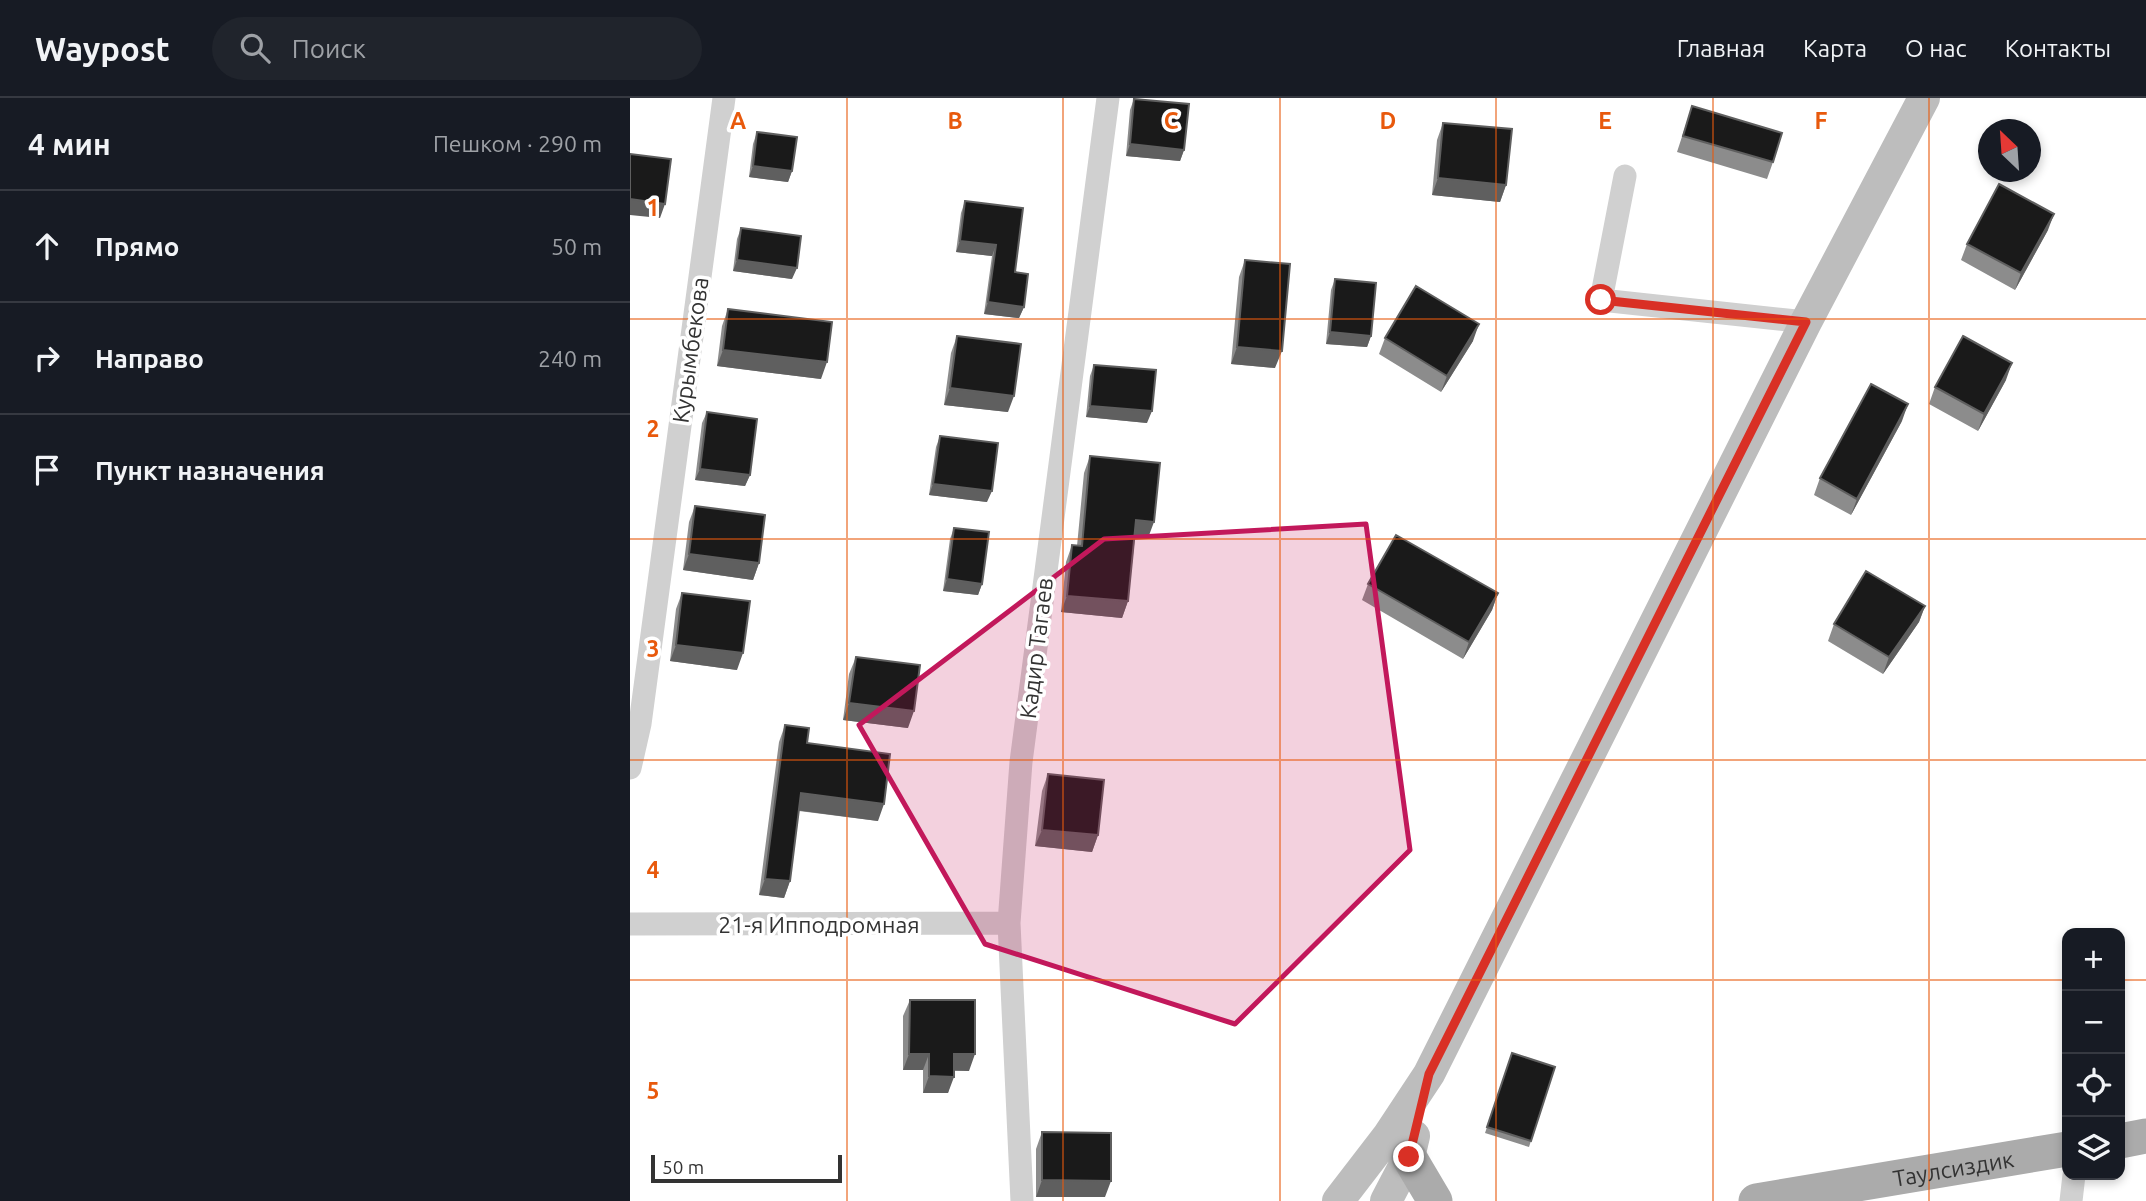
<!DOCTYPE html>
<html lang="ru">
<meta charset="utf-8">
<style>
body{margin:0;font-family:Ubuntu,sans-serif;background:#20242c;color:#f1f3f6}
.controls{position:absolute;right:21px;bottom:21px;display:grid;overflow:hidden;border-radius:14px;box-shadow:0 4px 10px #0003}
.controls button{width:63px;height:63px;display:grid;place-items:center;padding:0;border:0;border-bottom:2px solid #363941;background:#171b24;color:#f1f3f6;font:35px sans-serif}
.compass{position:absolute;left:1348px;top:21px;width:63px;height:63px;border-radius:50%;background:#171b24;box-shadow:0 4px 10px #0003;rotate:335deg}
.scale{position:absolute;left:21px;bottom:18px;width:191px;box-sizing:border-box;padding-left:7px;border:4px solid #333;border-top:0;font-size:19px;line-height:24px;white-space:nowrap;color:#333;-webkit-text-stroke:5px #fff;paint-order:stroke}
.stop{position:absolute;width:21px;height:21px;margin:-16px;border:5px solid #d93025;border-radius:50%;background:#fff}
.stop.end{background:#d93025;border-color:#fff;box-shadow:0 2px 7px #0008}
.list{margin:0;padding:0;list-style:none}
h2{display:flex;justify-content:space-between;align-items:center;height:91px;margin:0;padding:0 28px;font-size:30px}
h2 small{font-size:23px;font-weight:400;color:#9ea1a6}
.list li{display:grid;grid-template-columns:46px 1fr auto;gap:21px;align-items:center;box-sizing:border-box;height:112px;padding:0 28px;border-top:2px solid #363941}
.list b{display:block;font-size:26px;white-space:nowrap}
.list em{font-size:23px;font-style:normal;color:#9ea1a6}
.icon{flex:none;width:38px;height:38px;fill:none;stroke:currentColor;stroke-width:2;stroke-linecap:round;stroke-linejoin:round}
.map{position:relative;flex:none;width:1516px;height:1103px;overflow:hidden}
header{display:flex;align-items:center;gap:42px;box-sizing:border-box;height:98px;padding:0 35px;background:#171b24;border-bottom:2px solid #363941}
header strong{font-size:33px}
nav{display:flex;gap:38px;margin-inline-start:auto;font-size:24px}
.search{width:490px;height:63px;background:#20242c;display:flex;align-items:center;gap:18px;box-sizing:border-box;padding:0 24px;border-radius:38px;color:#9ea1a6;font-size:26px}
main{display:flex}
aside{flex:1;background:#171b24}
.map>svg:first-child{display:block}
</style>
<header>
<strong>Waypost</strong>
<div class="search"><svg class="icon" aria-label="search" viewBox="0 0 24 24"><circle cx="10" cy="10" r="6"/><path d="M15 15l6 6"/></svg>Поиск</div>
<nav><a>Главная</a><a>Карта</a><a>О нас</a><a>Контакты</a></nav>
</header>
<main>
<aside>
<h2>4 мин<small>Пешком · 290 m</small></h2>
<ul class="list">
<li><svg class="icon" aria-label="ahead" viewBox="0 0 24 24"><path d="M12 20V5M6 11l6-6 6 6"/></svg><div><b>Прямо</b></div><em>50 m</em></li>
<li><svg class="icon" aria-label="right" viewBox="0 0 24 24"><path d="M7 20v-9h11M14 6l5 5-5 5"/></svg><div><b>Направо</b></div><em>240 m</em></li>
<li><svg class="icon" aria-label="arrive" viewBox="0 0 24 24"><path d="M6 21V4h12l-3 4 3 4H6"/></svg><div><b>Пункт назначения</b></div></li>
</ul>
</aside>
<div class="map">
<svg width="1516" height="1103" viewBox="0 0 1516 1103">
<rect width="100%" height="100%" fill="#fff"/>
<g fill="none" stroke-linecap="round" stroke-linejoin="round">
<!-- minor -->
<path stroke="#d0d0d0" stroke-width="23" d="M 995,78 L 971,202 L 1176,224
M 0,670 L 10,626 L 94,0
M 0,826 L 379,825
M 392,1103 L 379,825 L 391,664 L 478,0
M 1441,1103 L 1444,1077"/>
<!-- secondary -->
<path stroke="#bdbdbd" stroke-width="32" d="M 708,1103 L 758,1038 L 799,976 L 1176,224 L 1294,0
M 756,1103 L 779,1059 L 784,1038"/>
<!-- primary -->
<g stroke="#ababab" stroke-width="35">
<path d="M 1490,1043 L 1516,1038"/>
<path d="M 779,1059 L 805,1103"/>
<path id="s1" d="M 1126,1103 L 1437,1051"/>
</g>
</g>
<!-- wall -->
<path fill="#8c8c8c" d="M 504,1 L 554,52 L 550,63 L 496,58 L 500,12 Z
M 1062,8 L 1143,64 L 1137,81 L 1047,54 Z
M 813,25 L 876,87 L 870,104 L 802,97 L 807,42 Z
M 127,34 L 162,73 L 158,84 L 119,79 L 123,46 Z
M 335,103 L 385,174 L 394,209 L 389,220 L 354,216 L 362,158 L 326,154 L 331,115 Z
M 111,130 L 162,181 L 103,173 L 107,141 Z
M 1418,132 L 1385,192 L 1331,162 L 1337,146 Z
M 615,162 L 645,270 L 601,266 L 609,179 Z
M 705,181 L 741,238 L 737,249 L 696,246 L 701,192 Z
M 98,211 L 191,281 L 87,268 L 92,228 Z
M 327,238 L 378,314 L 314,307 L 321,255 Z
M 755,240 L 843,243 L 811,294 L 749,256 Z
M 464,267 L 517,325 L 456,319 L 460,278 Z
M 1376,282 L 1348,333 L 1299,306 L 1305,289 Z
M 77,314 L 120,377 L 115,388 L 65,382 L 72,325 Z
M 1272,323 L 1221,417 L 1184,397 L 1190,380 Z
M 310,338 L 357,404 L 299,397 L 306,349 Z
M 460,358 L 518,440 L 505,439 L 498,503 L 492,520 L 431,514 L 436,464 L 442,447 L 447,448 L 454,375 Z
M 65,408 L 129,465 L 123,482 L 53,472 L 59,424 Z
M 324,430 L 352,486 L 348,497 L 313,493 L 320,441 Z
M 738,486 L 868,495 L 862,512 L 833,561 L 732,502 Z
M 52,495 L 107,572 L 40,563 L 46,511 Z
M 1295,508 L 1289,524 L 1253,576 L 1198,543 L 1204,526 Z
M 226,559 L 278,630 L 213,622 L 219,576 Z
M 155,627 L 177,645 L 248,723 L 169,713 L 160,783 L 154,800 L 129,797 L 149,644 Z
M 418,676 L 468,737 L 462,754 L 405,748 L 412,693 Z
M 280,902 L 339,973 L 324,973 L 318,995 L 293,995 L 293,972 L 273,972 L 273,918 Z
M 882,955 L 925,969 L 899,1049 L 855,1035 Z
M 412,1034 L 475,1099 L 406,1099 L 406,1051 Z"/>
<!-- shaded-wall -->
<path fill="#5f5f5f" d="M 500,46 L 554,52 L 550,63 L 496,58 Z
M 123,68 L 162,73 L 158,84 L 119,79 Z
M 808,80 L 876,87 L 870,104 L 802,97 Z
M 0,101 L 35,106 L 30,120 L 0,117 Z
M 1424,116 L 1418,132 L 1385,192 L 1391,175 Z
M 330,143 L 366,147 L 362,158 L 326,154 Z
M 107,162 L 167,170 L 162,181 L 103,173 Z
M 358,204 L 394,209 L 389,220 L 354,216 Z
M 849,226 L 843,243 L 811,294 L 817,278 Z
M 700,234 L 741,238 L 737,249 L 696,246 Z
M 607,249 L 652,253 L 645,270 L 601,266 Z
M 93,252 L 197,264 L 191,281 L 87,268 Z
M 1382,265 L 1376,282 L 1348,333 L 1354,316 Z
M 320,290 L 384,298 L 378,314 L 314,307 Z
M 1278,306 L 1272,323 L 1221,417 L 1227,401 Z
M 460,308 L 522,313 L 517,325 L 456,319 Z
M 70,371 L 120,377 L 115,388 L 65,382 Z
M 303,386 L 362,393 L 357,404 L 299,397 Z
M 506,422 L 524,424 L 518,440 L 500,439 Z
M 59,456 L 129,465 L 123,482 L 53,472 Z
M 317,481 L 352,486 L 348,497 L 313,493 Z
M 868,495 L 862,512 L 833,561 L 839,544 Z
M 437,498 L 498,503 L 492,520 L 431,514 Z
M 1295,508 L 1289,524 L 1253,576 L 1259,559 Z
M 46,547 L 113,555 L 107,572 L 40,563 Z
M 219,605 L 284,613 L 278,630 L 213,622 Z
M 171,695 L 254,706 L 248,723 L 165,712 Z
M 412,732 L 468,737 L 462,754 L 405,748 Z
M 135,781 L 160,783 L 154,800 L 129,797 Z
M 279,956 L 299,956 L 293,972 L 273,972 Z
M 324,956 L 345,956 L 339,973 L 318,972 Z
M 299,978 L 324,979 L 318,995 L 293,995 Z
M 412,1082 L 481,1083 L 475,1099 L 406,1099 Z"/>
<!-- building -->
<path fill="#1a1a1a" stroke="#5f5f5f" stroke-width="2" d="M 504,1 L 559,6 L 554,52 L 500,46 Z
M 1062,8 L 1152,35 L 1143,64 L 1053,38 Z
M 813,25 L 882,31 L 876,87 L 808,80 Z
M 127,34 L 167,39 L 162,73 L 123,68 Z
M 0,56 L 41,61 L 35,106 L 0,101 Z
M 1369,86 L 1424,116 L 1391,175 L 1337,146 Z
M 335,103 L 393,110 L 385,174 L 398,176 L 394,209 L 358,204 L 366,147 L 330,143 Z
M 111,130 L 171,138 L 167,170 L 107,162 Z
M 615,162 L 660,166 L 652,253 L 607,249 Z
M 705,181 L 746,185 L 741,238 L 700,234 Z
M 786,188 L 849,226 L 817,278 L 755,240 Z
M 98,211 L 202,224 L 197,264 L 93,252 Z
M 327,238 L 391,246 L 384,298 L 320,290 Z
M 1333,238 L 1382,265 L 1354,316 L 1305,289 Z
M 464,267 L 526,272 L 522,313 L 460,308 Z
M 1241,286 L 1278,306 L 1227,401 L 1190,380 Z
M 77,314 L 127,321 L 120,377 L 70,371 Z
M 310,338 L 368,345 L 362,393 L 303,386 Z
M 460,358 L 530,365 L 524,424 L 506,422 L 498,503 L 437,498 L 442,447 L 452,448 Z
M 65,408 L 135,417 L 129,465 L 59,456 Z
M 324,430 L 359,434 L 352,486 L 317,481 Z
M 766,437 L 868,495 L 839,544 L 738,486 Z
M 1236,473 L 1295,508 L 1259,559 L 1204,526 Z
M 52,495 L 120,503 L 113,555 L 46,547 Z
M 226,559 L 290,567 L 284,613 L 219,605 Z
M 155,627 L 179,630 L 177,645 L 260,656 L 254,706 L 171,695 L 160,783 L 135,781 Z
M 418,676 L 474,682 L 468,737 L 412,732 Z
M 280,902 L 345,902 L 345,956 L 324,956 L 324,979 L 299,978 L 299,956 L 279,956 Z
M 882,955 L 925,969 L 901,1043 L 857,1029 Z
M 412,1034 L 481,1035 L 481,1083 L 412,1082 Z"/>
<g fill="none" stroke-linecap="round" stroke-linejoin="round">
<!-- route -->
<path stroke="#d93025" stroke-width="9" d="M 779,1059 L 799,976 L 1176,224 L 971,202"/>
</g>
<!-- marked area -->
<path fill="#c2185b" fill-opacity="0.2" stroke="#c2185b" stroke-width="5" stroke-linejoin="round" d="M 736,426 L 780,752 L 605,926 L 355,846 L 229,627 L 474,441 Z"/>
<!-- grid -->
<path fill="none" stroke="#e8590c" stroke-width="2" stroke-opacity="0.55" d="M 217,0 L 217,1103M 433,0 L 433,1103M 650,0 L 650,1103M 866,0 L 866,1103M 1083,0 L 1083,1103M 1299,0 L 1299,1103M 0,221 L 1516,221M 0,441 L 1516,441M 0,662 L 1516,662M 0,882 L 1437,882M 1490,882 L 1516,882"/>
<g text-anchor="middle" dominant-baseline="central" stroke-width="7" stroke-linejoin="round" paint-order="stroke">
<!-- street labels -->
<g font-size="23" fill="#333" stroke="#fff">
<text transform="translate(60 252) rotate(-82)">Курымбекова</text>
<text transform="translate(406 550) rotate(-83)">Кадир Тагаев</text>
<text x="189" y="826">21-я Ипподромная</text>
<text stroke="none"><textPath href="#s1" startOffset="200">Таулсиздик</textPath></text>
</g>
</g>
<g font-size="23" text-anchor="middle" font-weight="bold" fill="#e8590c" stroke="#fff" stroke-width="7" stroke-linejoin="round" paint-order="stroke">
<text x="108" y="31">A</text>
<text x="325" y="31">B</text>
<text x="541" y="31">C</text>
<text x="758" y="31">D</text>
<text x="975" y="31">E</text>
<text x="1191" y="31">F</text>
<text x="23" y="118">1</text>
<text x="23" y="339">2</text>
<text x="23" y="559">3</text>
<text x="23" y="780">4</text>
<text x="23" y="1001">5</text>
</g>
</svg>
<div class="controls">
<button>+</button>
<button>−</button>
<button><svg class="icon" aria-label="locate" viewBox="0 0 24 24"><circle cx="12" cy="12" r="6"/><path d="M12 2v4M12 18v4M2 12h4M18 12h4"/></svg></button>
<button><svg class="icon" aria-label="layers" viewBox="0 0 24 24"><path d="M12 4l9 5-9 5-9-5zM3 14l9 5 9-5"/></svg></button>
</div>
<svg class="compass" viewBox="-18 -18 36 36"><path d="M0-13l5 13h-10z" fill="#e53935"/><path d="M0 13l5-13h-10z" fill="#9ea1a6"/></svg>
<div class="scale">50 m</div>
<div class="stop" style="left:971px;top:202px"></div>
<div class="stop end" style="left:779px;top:1059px"></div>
</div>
</main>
